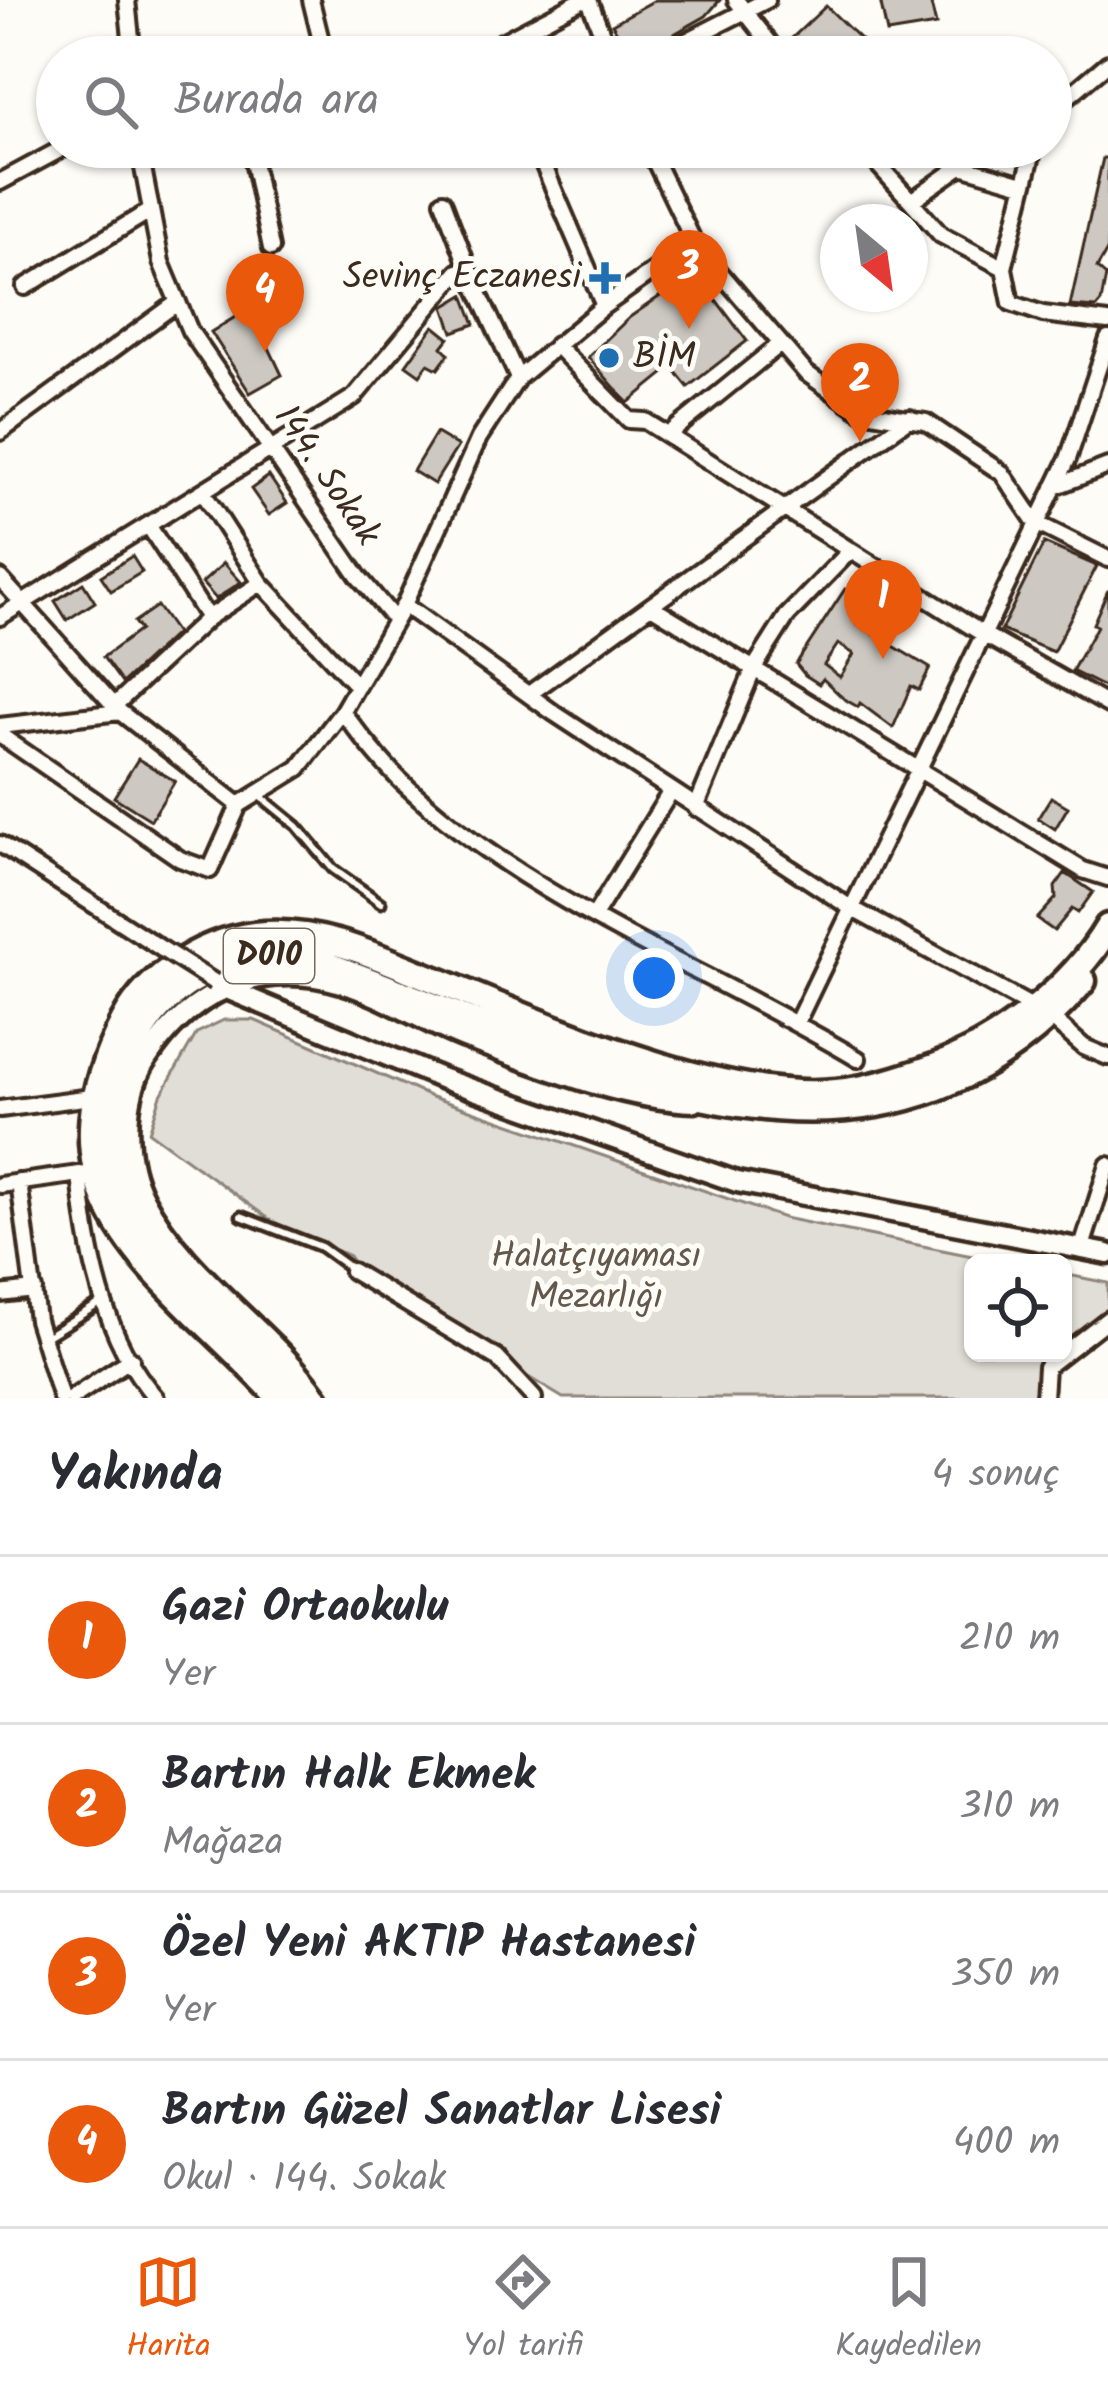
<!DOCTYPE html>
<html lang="tr">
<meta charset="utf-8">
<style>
body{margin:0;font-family:Kalam,sans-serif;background:#f2f2f3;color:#2b2b33}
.controls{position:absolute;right:36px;bottom:36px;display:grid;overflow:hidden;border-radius:18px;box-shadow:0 3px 9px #0004}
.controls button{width:108px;height:108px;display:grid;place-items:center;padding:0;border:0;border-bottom:3px solid #e1e1e2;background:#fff;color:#2b2b33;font:60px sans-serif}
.compass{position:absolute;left:820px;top:204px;width:108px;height:108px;border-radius:50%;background:#fff;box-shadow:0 3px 9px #0004;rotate:151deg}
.you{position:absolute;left:654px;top:978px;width:42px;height:42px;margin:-30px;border:9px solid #fff;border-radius:50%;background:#1a73e8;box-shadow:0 0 0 18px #1a73e833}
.badge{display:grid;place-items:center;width:78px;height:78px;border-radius:50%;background:#ea580c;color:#fff;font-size:39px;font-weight:700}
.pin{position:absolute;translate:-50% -99px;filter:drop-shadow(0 3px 6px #0008)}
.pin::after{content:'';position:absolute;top:63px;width:42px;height:36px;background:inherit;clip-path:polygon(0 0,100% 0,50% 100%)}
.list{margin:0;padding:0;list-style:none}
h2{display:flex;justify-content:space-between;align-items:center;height:156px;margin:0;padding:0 48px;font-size:51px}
h2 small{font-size:39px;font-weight:400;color:#7c7c81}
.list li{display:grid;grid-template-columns:78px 1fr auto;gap:36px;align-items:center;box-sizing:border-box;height:168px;padding:0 48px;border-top:3px solid #e1e1e2}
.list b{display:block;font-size:45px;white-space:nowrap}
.list p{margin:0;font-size:39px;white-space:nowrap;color:#7c7c81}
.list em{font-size:39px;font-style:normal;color:#7c7c81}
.icon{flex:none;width:66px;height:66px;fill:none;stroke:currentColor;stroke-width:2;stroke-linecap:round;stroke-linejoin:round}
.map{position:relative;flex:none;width:1108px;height:1398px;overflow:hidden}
.search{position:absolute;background:#fff;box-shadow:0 3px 9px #0004;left:36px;right:36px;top:36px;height:132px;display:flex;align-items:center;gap:30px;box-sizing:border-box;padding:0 42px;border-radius:66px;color:#7c7c81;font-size:45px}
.sheet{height:828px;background:#fff}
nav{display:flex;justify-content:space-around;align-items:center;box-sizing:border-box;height:168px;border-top:3px solid #e1e1e2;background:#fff;font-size:33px;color:#7c7c81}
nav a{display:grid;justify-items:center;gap:6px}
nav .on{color:#ea580c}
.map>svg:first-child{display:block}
</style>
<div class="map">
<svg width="1108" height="1398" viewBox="0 0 1108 1398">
<rect width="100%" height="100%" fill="#fdfcf7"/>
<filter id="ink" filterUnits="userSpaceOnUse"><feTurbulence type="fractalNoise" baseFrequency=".00833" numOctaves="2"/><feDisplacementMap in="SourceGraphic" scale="24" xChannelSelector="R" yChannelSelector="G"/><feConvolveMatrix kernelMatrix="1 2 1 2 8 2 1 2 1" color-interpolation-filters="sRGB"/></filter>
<g filter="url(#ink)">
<!-- green -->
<path fill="#e1ded7" stroke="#8e847a" stroke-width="3" d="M 224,1020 L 254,1020 L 429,1096 L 784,1218 L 1007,1263 L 973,1263 L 973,1353 L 1048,1353 L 1041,1358 L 1034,1398 L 563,1398 L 364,1278 L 349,1256 L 272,1221 L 149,1132 L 161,1095 L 197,1033 Z
M 1063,1274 L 1108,1283 L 1108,1312 L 1063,1343 Z"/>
<!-- building -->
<path fill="#cdc8c2" stroke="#3b2a1e" stroke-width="3" fill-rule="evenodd" d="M 655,0 L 720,0 L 706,16 L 633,57 L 612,24 Z
M 880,0 L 930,0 L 936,25 L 887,33 Z
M 826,6 L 861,40 L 875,57 L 810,57 L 791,39 Z
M 1103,158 L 1108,158 L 1108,249 L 1097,268 L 1106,276 L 1101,302 L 1096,308 L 1070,306 Z
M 695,272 L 747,341 L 688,387 L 672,367 L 628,403 L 588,357 L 630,317 Z
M 464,295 L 475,324 L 453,332 L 444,307 Z
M 250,308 L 282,375 L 250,393 L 211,332 Z
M 434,326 L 449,338 L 442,347 L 449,354 L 438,369 L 428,364 L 420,375 L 406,365 Z
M 436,433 L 458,446 L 434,484 L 413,471 Z
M 269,476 L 287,503 L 269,515 L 251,489 Z
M 1044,543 L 1097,566 L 1053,652 L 1001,630 Z
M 132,556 L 142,572 L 111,591 L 101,576 Z
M 224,563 L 241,582 L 216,599 L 202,583 Z
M 83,583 L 95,602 L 67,620 L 55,601 Z
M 845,589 L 872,602 L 857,624 L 930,668 L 919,690 L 911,686 L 893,728 L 860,703 L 858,707 L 844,699 L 823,679 L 819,684 L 805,675 L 796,664 ZM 838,644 L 854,654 L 840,677 L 824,665 Z
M 1108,590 L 1108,689 L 1072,671 L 1097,626 L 1093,624 Z
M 157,606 L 176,633 L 122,683 L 103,657 L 140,630 L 134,622 Z
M 138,759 L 175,781 L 151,820 L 114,797 Z
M 1051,797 L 1068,807 L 1055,829 L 1038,818 Z
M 1065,873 L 1093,892 L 1078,913 L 1072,909 L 1054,931 L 1037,919 L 1056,898 L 1055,887 Z"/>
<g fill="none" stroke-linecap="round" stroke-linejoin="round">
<defs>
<path id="lane" d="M 259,795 L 297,826 L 333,869 L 381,903
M 241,1216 L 321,1247 L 350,1268
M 42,1339 L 102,1302"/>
<path id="street" d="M 127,0 L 133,57
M 311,0 L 325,57
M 589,0 L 611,57
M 736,0 L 781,57
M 252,57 L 289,49 L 324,57
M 473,57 L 582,0
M 655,57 L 767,0
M 1051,111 L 1108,63
M 139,147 L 161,262 L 190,331 L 358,576 L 395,620
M 250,147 L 271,248
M 542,147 L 537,150 L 604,306
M 648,147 L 694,242 L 806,373 L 860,411 L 926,422 L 1002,473 L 1036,523 L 1108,559
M 862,147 L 911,201 L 988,147
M 1034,147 L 1004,268 L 1011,303 L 1043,314 L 1108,322
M 961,166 L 1023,184
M 0,182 L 65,147
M 443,201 L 472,278
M 911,201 L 941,235 L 1004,268
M 25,287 L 151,210
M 556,345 L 629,420 L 645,421 L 983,634 L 1108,705
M 0,432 L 178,302
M 668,435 L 779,345
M 1054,487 L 1108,466
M 204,494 L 261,583 L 356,685
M 150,528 L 208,618
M 0,578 L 120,712 L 239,805
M 404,605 L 554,713 L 851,908 L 1034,1008
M 651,606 L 1083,870 L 1108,878
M 0,617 L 354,397 L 458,272 L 472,278 L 518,378
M 529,694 L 910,418
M 115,705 L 208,618 L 261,583
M 342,712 C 361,735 380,761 402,782 C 533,905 706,968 858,1059
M 0,726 L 120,712
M 0,735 L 180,859 L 210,870 L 239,805 L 299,768 L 342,712 L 404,605 L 479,438 L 518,378 L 604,306 L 694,242
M 696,808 L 754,668 L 787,616 L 850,551
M 0,844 L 162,949
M 594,916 L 671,791
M 1051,1018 L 1084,1047 L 1108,1057
M 797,1022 L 1068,459 L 1108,339
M 0,1109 L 92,1097
M 19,1182 L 37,1320 L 61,1398
M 0,1185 L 80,1174 C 87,1250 103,1338 156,1398
M 1082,1247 L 1108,1165
M 352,1271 L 497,1358 L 534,1398
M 0,1294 L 34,1290
M 72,1398 L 131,1359
M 1044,1398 L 1046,1367 L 1108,1319"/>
<path id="secondary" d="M 222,987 L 443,1079 L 737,1182 L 1108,1254
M 319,1398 C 268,1327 185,1277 144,1199 C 123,1159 122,1098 147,1059 C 191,991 261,959 342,983 C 385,996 425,1023 467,1039 C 538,1065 621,1100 695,1102"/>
<path id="highway" d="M 280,1398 C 170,1276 27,1206 124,1021 C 149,973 210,937 265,934 C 325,930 384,960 438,981 C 546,1025 721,1104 837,1092 C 870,1089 903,1078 934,1067 C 999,1044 1072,988 1108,927
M 303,1398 C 255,1346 157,1257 129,1198 C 96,1128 120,1029 185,985 C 221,961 266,956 308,958 C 563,1045 860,1238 1083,981"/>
</defs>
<!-- lane casing -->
<use href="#lane" stroke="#3b2a1e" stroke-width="15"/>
<!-- street casing -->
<use href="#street" stroke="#3b2a1e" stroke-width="22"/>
<!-- secondary casing -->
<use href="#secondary" stroke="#3b2a1e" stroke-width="27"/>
<!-- highway casing -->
<use href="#highway" stroke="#3b2a1e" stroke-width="33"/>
<!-- lane -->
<use href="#lane" stroke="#fdfcf7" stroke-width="6"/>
<!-- street -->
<use href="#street" stroke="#fdfcf7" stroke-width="14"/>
<!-- secondary -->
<use href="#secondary" stroke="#fdfcf7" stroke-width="18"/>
<!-- highway -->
<use href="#highway" stroke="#fdfcf7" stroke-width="24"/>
<defs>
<path id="street-bridge" d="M 162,949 L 214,982"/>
</defs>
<!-- street-bridge casing -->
<use href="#street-bridge" stroke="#3b2a1e" stroke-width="22" stroke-linecap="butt"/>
<!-- street-bridge -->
<use href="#street-bridge" stroke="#fdfcf7" stroke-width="14"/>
</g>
</g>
<!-- markers -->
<g fill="#1f6fb2" stroke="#fdfcf7" stroke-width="4.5">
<path d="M599 260h12v12h12v12h-12v12h-12v-12h-12v-12h12z"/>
<circle cx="609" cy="358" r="12"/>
</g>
<g text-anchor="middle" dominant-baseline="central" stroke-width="10" stroke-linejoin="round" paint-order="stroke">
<!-- shield labels -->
<rect fill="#fdfcf7" stroke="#75695f" stroke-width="3" x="224" y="929" width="90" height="54" rx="9"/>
<g font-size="33" font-weight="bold" fill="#3b2a1e">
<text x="269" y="956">D010</text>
</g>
<!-- poi labels -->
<g font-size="36" fill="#3b2a1e" stroke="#fdfcf7" text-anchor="end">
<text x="581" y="278">Sevinç Eczanesi</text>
<text x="633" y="358" text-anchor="start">BİM</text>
</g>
<!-- street labels -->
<g font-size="36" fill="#3b2a1e" stroke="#fdfcf7">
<text transform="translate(326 476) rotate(56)">144. Sokak</text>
</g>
<!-- park labels -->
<g font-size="36" fill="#64574c" stroke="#fdfcf7">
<text x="596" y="1257">Halatçıyaması<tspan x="596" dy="41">Mezarlığı</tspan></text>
</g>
</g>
</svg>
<div class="controls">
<button><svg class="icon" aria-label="locate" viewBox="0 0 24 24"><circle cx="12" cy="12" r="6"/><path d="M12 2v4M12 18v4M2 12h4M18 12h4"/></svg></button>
</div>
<svg class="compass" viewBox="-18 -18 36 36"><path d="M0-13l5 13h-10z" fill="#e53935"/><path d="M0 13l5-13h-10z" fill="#7c7c81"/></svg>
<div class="you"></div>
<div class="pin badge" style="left:883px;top:659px">1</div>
<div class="pin badge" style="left:860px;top:442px">2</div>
<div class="pin badge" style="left:689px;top:329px">3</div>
<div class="pin badge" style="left:265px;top:352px">4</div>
<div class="search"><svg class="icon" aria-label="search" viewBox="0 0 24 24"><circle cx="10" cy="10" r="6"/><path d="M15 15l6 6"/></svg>Burada ara</div>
</div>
<section class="sheet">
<h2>Yakında<small>4 sonuç</small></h2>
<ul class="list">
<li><span class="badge">1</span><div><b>Gazi Ortaokulu</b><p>Yer</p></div><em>210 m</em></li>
<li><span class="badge">2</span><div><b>Bartın Halk Ekmek</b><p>Mağaza</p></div><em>310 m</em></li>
<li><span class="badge">3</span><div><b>Özel Yeni AKTIP Hastanesi</b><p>Yer</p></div><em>350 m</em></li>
<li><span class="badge">4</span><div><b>Bartın Güzel Sanatlar Lisesi</b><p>Okul · 144. Sokak</p></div><em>400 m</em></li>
</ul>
</section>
<nav>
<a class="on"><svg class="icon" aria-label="map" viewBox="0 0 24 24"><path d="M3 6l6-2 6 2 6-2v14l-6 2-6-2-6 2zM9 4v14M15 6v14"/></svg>Harita</a>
<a><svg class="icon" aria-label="directions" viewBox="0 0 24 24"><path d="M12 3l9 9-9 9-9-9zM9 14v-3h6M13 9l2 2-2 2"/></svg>Yol tarifi</a>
<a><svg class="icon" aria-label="saved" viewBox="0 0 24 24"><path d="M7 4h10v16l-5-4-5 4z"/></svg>Kaydedilen</a>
</nav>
